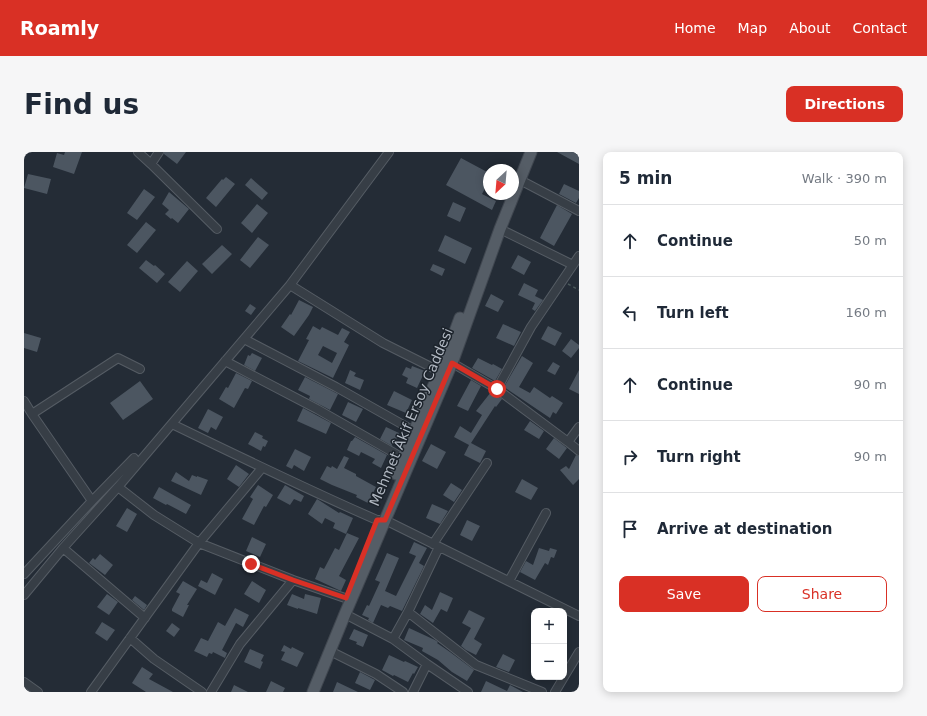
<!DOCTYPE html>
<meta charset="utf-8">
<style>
body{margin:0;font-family:"DejaVu Sans",sans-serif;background:#f6f6f7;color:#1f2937}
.controls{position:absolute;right:12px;bottom:12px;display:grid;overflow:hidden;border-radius:8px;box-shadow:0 2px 10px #0003}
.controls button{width:36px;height:36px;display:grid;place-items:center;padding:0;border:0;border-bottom:1px solid #e0e1e3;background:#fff;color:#1f2937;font:20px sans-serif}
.compass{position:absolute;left:459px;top:12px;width:36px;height:36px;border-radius:50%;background:#fff;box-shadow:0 2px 10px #0003;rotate:206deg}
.stop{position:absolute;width:12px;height:12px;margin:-9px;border:3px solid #d93025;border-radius:50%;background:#fff}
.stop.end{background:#d93025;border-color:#fff;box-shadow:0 1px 4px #0008}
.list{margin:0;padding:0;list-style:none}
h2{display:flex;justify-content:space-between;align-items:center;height:52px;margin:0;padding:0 16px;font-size:17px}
h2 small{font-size:13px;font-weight:400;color:#747a83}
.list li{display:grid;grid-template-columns:26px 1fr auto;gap:12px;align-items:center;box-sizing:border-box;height:72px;padding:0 16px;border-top:1px solid #e0e1e3}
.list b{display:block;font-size:15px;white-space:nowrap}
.list em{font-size:13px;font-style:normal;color:#747a83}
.actions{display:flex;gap:8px;padding:12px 16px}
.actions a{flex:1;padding:9px 0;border:1px solid #d93025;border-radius:8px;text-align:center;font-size:14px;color:#d93025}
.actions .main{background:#d93025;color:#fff}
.icon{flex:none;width:22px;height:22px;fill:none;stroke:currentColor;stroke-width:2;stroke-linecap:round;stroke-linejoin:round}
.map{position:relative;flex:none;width:555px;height:540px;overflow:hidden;border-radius:8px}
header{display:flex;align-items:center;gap:24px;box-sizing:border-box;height:56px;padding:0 20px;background:#d93025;color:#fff}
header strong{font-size:19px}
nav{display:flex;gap:22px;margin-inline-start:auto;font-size:14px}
.intro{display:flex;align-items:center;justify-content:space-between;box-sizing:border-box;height:96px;padding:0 24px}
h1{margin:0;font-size:28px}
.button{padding:10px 18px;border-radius:8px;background:#d93025;color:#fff;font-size:14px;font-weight:700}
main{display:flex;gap:24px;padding:0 24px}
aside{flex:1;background:#fff;border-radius:8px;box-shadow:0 2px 10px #0003}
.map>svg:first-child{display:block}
</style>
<header>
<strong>Roamly</strong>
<nav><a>Home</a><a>Map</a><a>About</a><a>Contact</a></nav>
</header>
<div class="intro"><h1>Find us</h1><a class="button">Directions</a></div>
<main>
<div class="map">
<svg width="555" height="540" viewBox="0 0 555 540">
<rect width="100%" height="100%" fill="#242c36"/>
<!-- building -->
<path fill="#4c5661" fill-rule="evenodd" d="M 41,0 L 58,0 L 50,22 L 29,15 L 33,1 L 40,3 Z
M 140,0 L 162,0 L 153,12 L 140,2 Z
M 533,0 L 555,0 L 555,12 Z
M 437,6 L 465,21 L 465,29 L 458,42 L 472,49 L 468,58 L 422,33 Z
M 4,22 L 27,27 L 23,42 L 0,36 Z
M 202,25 L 211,32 L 192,55 L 182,46 L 198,27 L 199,28 Z
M 227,26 L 244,41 L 238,48 L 221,33 Z
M 540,32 L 555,39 L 555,46 L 552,51 L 535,42 Z
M 120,37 L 131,45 L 113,68 L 103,61 Z
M 145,40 L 165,57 L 154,71 L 148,66 L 147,67 L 141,62 L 145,58 L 138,52 Z
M 429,50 L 442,56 L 436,70 L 423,64 Z
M 233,52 L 244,61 L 228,81 L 217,71 Z
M 533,53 L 548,62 L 530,94 L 516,86 Z
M 122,70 L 132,78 L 113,101 L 103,93 Z
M 421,83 L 448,96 L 441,112 L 414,99 Z
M 234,85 L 245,93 L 226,116 L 216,108 Z
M 198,93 L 208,102 L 188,122 L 178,112 Z
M 494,103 L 507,110 L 500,123 L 487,116 Z
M 122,108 L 130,114 L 131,113 L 141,122 L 133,131 L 115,116 Z
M 163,109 L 174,119 L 156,140 L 144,130 Z
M 409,112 L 421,117 L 418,124 L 406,118 Z
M 500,131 L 514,138 L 511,144 L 519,148 L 511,159 L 508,157 L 511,151 L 494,143 Z
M 467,142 L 480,149 L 474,160 L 461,154 Z
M 275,148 L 289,155 L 285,163 L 270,184 L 257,175 L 266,162 L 267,163 Z
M 226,152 L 232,156 L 227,163 L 221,159 Z
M 479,172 L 497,180 L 490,194 L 472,186 Z
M 289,174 L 296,178 L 298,175 L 314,183 L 318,176 L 326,180 L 320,190 L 325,193 L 309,226 L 274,209 L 285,188 L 282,187 ZM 299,194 L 313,201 L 308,211 L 294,203 Z
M 524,174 L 538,181 L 531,194 L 517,187 Z
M 0,181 L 17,186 L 13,200 L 0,196 Z
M 547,187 L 555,193 L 555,196 L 547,206 L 538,199 Z
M 228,201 L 238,206 L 231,219 L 220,213 L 224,203 L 226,204 Z
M 498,204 L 509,211 L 495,235 L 506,241 L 510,235 L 526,246 L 528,244 L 539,251 L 532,262 L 529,260 L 526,266 L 480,235 Z
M 454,206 L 468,213 L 469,212 L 478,217 L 471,229 L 448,216 Z
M 529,210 L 536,214 L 531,223 L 523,219 Z
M 388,214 L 401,219 L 393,236 L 382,231 L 384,226 L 378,223 L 382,215 L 387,217 Z
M 326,218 L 332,221 L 330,224 L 340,228 L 336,238 L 321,231 Z
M 555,218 L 555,242 L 545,237 Z
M 212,221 L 228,229 L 224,237 L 221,236 L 210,256 L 195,247 L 202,235 L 204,236 Z
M 281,225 L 314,242 L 306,258 L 285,247 L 286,244 L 274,238 Z
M 447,228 L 457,234 L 444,259 L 433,254 Z
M 116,229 L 129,247 L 99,268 L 86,251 Z
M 370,239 L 388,248 L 382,261 L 363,253 Z
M 467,240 L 478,247 L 472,255 L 471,254 L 447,291 L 462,299 L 456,311 L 440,303 L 445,293 L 430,285 L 436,274 L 447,281 L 458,263 L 452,259 Z
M 324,250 L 339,257 L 332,270 L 318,263 Z
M 279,256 L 307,271 L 302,282 L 273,269 Z
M 184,257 L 199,265 L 192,278 L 187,275 L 184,281 L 174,276 Z
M 506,269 L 520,279 L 515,287 L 500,278 Z
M 362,275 L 375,281 L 370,292 L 369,292 L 368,294 L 356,287 Z
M 231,280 L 239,284 L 238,286 L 244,289 L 241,295 L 239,294 L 237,299 L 224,292 Z
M 331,285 L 363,303 L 357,316 L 348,311 L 351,307 L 337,300 L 335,304 L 323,298 L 327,289 L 328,289 Z
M 530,286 L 543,296 L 535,307 L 522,297 Z
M 407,292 L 422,300 L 413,317 L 398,309 Z
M 271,297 L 287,305 L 280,319 L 270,313 L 268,317 L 262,314 Z
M 552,303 L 555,304 L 555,327 L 549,333 L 536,318 L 542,314 L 545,317 Z
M 320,304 L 325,306 L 320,316 L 332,322 L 332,324 L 352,335 L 344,351 L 332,345 L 333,343 L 308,333 L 296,327 L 303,314 L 307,316 L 308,314 L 313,317 Z
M 212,313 L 225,322 L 215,335 L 203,327 Z
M 152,320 L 165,329 L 168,323 L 173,325 L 173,324 L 184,328 L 177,343 L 147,329 Z
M 498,327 L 514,336 L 507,348 L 491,340 Z
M 427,331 L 438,338 L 430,350 L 419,343 Z
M 234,333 L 249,343 L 242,355 L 240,354 L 230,373 L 218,367 L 229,347 L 226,345 Z
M 261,333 L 280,344 L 277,350 L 270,347 L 266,353 L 253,346 Z
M 135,335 L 167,353 L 162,362 L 143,352 L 142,353 L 129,346 Z
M 293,347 L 315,361 L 316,360 L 329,366 L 322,382 L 309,376 L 311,371 L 301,366 L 298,372 L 284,362 Z
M 408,352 L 424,359 L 416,372 L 402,366 Z
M 103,356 L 113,362 L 103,380 L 92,374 Z
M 443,368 L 456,374 L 448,389 L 436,383 Z
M 323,381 L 335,386 L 315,424 L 322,428 L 317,439 L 291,427 L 296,415 L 300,417 L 311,396 L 315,398 Z
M 228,385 L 242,392 L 236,405 L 222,399 Z
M 390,390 L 403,396 L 395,411 L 400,414 L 378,459 L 366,454 L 364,456 L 357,453 L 349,471 L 344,468 L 345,466 L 338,463 L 343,453 L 345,454 L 356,430 L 351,428 L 363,401 L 375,406 L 361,439 L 372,444 L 392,404 L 385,401 Z
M 515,396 L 525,399 L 526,396 L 533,398 L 530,406 L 527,405 L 524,413 L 521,411 L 511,428 L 496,420 L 502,409 L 509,413 Z
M 76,402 L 89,413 L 81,423 L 65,411 L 69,406 L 71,408 Z
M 188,421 L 199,427 L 191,443 L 174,434 L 177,428 L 183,431 Z
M 159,429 L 173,437 L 163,453 L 165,453 L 159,465 L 148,459 L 148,457 L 156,442 L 152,440 Z
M 228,429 L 242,438 L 235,451 L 220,442 Z
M 416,440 L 429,446 L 423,460 L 417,457 L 409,471 L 396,462 L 401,453 L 408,458 Z
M 83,442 L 94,450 L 85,463 L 73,455 Z
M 268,442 L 280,447 L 281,442 L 297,446 L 293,462 L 274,456 L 274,457 L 263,453 Z
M 111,444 L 123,453 L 120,458 L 108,448 Z
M 211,456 L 225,463 L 219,475 L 212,471 L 198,498 L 203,501 L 201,506 L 189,500 L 188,502 L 185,501 L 183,505 L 170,499 L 177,486 L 184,489 L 194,470 L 201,474 Z
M 445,458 L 461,466 L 450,487 L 458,492 L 452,503 L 442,498 L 437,494 L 447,476 L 438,471 Z
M 78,470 L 91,478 L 83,489 L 71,481 Z
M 148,471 L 156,477 L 150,485 L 142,479 Z
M 385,476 L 411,488 L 414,490 L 413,491 L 426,500 L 450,518 L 443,529 L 428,520 L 414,508 L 398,499 L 399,496 L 380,488 Z
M 330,477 L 344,483 L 339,495 L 332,492 L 333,490 L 325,487 Z
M 260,493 L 267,497 L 268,495 L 280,501 L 273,515 L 257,508 L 261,500 L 257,499 Z
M 226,497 L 240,503 L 237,509 L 239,510 L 236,517 L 220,510 Z
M 479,502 L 491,508 L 485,520 L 472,515 Z
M 365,503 L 380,510 L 381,509 L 394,515 L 390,522 L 389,521 L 384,530 L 370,523 L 369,524 L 358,518 Z
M 118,515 L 129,522 L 125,527 L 149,540 L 122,540 L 108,531 Z
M 336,520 L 351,528 L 346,538 L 331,531 Z
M 247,529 L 261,536 L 259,540 L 242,540 Z
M 462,529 L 483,539 L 486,533 L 499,540 L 457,540 Z
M 313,530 L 334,540 L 309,540 Z
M 210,533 L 224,540 L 207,540 Z"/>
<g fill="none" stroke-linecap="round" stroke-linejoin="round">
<defs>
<path id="minor" d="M 114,0 L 127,12 L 193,77
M 127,12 L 135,0
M 496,28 L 555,59
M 476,77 L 549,113
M 266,133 L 359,191 L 415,219
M 220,187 L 312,235 L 390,279
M 423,208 L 473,237 L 544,290 L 555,299
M 201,209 L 293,257 L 379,306
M 473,237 L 507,175 L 555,104
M 0,249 L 8,262 L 94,206 L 116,217
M 148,272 C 216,305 284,338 353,368 L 361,368 L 555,464
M 544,290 L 555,275
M 94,335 L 130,363 L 175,391 L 269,428 L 321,446
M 68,349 L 110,306
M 409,392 L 463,311
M 39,396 L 121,466
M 0,422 L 68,349 L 8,262
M 485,429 L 522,361
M 0,443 L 39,396 L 94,335 L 266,133 L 365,0
M 384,460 L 452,513 L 518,540
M 321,462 L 369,487 L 403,512 L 444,540
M 106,486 L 130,507 L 178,540
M 369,487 L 384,460 L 415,395
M 306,499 L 352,522 L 379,540
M 540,525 L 555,500
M 0,530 L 14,540
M 67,540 L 175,391 L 238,316
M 187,540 L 216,492 L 269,428
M 389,540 L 403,512
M 531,540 L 540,525"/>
<path id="major" d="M 372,322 L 421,207 L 436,166
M 289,540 L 321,462 L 428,211 L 476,77 L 507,0"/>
</defs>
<!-- minor casing -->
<use href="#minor" stroke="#555c64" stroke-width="10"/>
<!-- major casing -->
<use href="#major" stroke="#404750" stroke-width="13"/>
<!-- path -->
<path stroke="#4a595b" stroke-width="1.5" stroke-dasharray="3 3" stroke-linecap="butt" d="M 544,132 L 555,138"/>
<!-- minor -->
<use href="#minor" stroke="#373e46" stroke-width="8"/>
<!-- major -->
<use href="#major" stroke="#555d66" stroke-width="11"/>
</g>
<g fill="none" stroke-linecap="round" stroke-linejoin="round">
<!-- route -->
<path stroke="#d93025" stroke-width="5" d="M 227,412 L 269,428 L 322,446 L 353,368 L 361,368 L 428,211 L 473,237"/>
</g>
<g text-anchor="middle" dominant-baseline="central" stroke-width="3" stroke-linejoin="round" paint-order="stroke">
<!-- street labels -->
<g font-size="14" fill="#b2b9c3" stroke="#1c232b">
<text transform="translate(387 265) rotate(-67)">Mehmet Âkif Ersoy Caddesi</text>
</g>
</g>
</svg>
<div class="controls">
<button>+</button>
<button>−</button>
</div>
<svg class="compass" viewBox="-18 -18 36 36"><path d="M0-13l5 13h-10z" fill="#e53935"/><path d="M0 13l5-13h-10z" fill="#747a83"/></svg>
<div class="stop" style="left:473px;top:237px"></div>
<div class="stop end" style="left:227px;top:412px"></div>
</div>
<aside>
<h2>5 min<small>Walk · 390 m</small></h2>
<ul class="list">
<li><svg class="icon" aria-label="ahead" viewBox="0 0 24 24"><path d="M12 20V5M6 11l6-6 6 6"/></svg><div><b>Continue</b></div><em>50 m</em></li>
<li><svg class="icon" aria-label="left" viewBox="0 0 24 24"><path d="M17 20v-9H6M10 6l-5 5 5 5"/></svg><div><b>Turn left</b></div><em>160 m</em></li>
<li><svg class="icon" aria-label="ahead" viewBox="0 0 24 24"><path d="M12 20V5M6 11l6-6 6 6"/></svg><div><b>Continue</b></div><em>90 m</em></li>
<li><svg class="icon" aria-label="right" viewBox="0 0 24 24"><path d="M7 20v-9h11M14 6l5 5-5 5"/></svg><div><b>Turn right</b></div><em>90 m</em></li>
<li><svg class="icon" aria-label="arrive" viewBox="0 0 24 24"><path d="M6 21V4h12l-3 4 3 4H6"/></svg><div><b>Arrive at destination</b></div></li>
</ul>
<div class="actions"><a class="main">Save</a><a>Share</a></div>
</aside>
</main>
